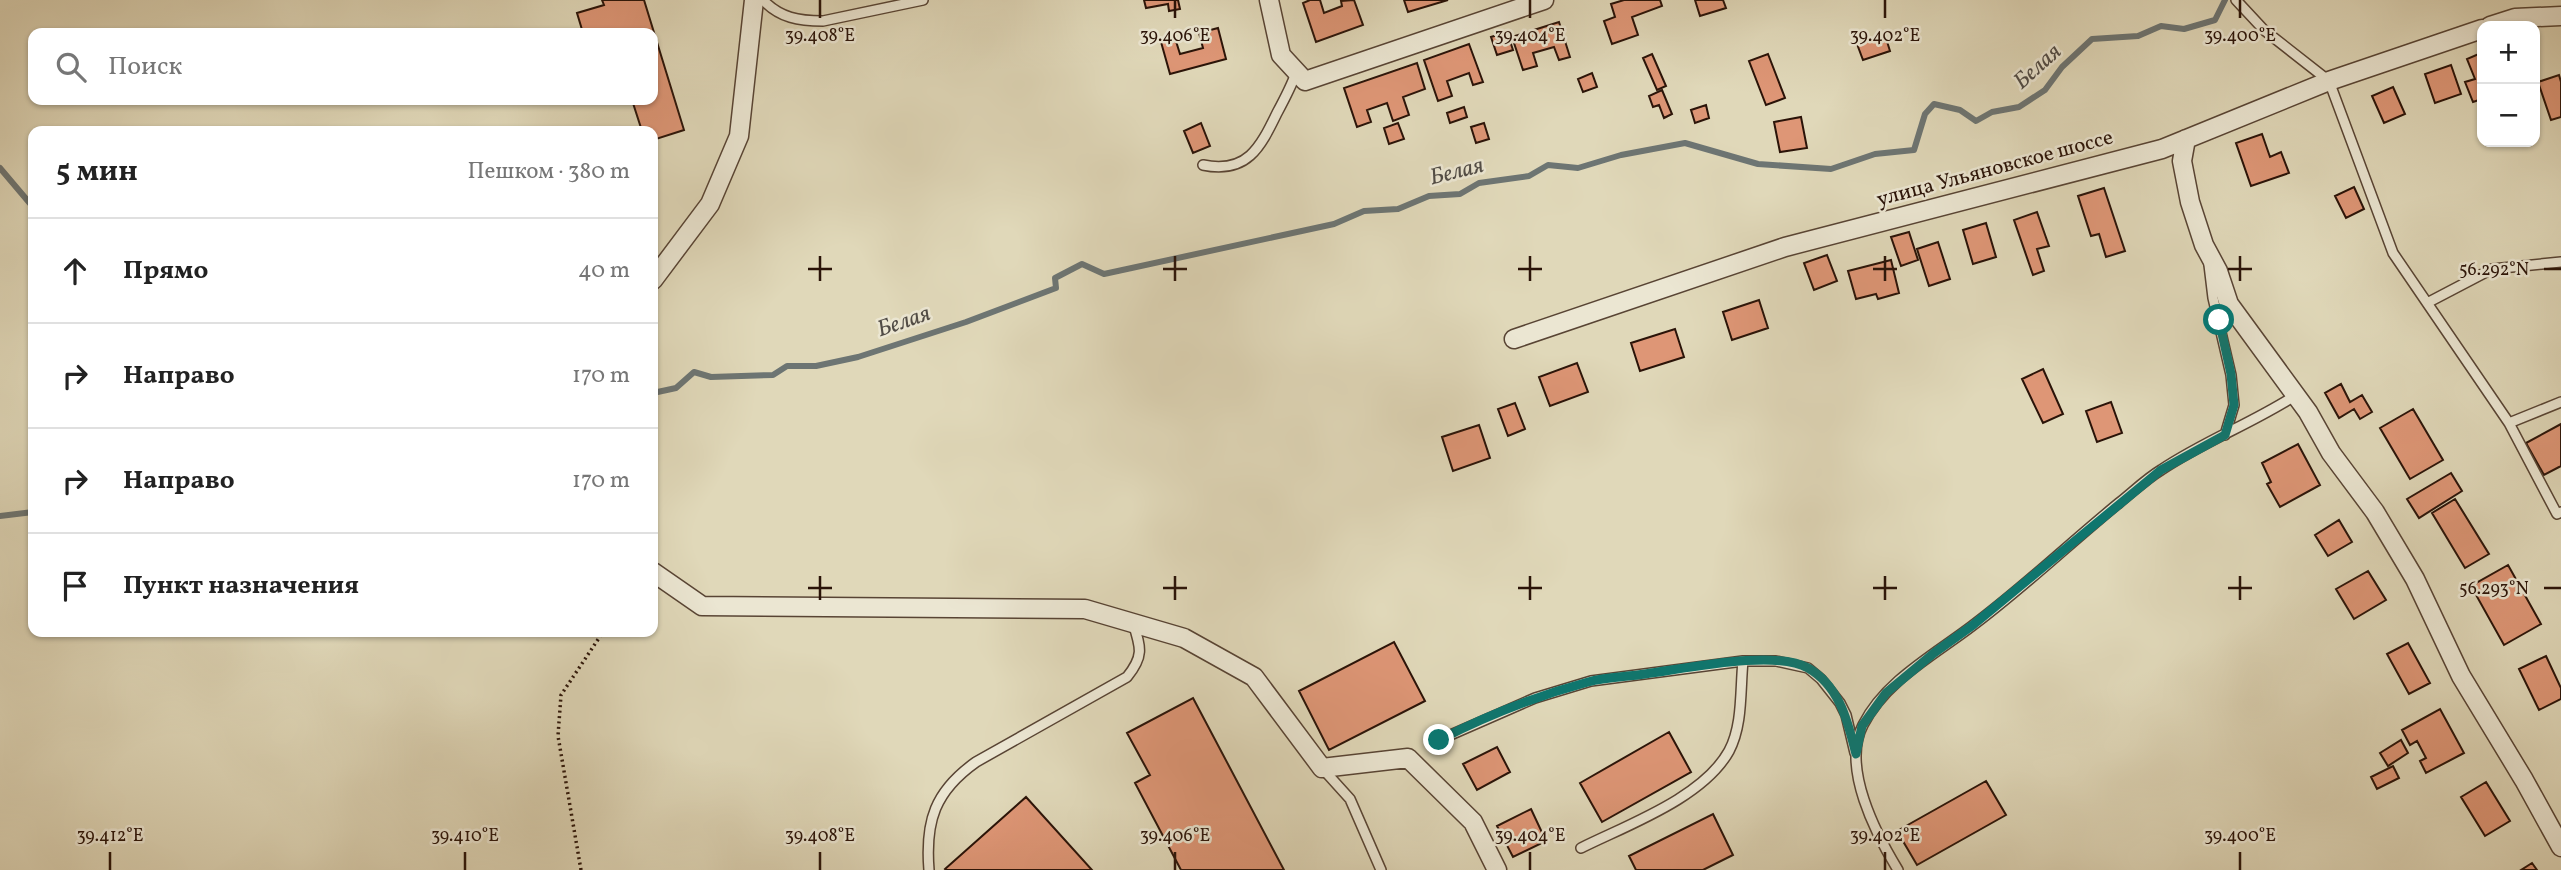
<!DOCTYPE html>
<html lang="ru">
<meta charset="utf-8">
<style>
body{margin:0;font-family:Vollkorn,serif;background:#f6f6f6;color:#222}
.controls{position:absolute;right:21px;top:21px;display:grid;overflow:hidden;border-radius:14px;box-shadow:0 2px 5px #0004}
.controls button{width:63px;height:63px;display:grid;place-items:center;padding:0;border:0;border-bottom:2px solid #e0e0e0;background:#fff;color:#222;font:35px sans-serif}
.stop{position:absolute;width:21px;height:21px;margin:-16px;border:5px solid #0f766e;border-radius:50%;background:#fff}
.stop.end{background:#0f766e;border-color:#fff;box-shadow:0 2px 7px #0008}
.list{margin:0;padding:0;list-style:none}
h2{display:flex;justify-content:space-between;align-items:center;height:91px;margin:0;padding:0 28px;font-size:30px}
h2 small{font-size:23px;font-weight:400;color:#767676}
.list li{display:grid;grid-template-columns:46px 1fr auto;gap:21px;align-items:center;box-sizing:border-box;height:105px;padding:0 28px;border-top:2px solid #e0e0e0}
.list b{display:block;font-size:26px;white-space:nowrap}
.list em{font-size:23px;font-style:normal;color:#767676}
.icon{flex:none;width:38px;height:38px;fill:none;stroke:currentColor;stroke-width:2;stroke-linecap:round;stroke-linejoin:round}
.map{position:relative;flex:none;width:2561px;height:870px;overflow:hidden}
.search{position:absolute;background:#fff;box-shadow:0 2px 5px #0004;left:28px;top:28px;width:630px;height:77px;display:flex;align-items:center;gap:18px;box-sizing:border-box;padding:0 24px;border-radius:14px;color:#767676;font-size:26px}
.panel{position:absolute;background:#fff;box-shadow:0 2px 5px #0004;left:28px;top:126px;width:630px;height:511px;border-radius:14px}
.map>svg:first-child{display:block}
</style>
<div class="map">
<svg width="2561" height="870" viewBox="0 0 2561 870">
<rect width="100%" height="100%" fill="#e0d8b9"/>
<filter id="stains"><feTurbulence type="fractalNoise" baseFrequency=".00286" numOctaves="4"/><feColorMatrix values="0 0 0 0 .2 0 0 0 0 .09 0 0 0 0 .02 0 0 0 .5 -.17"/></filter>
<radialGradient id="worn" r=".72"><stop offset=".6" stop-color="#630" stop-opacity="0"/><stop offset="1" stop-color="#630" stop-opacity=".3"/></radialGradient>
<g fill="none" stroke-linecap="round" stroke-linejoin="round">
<!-- stream -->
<path stroke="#6d7573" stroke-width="6" d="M 0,168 L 33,207
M 653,393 L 676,388 L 694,372 L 711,377 L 773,375 L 787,366 L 816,366 L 858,357 L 966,322 L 1056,288 L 1055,278 L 1082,264 L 1104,274 L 1334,224 L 1364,211 L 1398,209 L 1429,196 L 1460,194 L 1479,183 L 1529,176 L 1548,165 L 1578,168 L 1621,155 L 1685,143 L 1758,164 L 1831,169 L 1875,154 L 1914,150 L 1925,114 L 1934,104 L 1960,110 L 1976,121 L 1992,112 L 2019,107 L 2045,90 L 2062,67 L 2092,39 L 2138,36 L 2161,26 L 2184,29 L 2215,20 L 2225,0
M 0,516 L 33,512"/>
</g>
<!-- building -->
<path fill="#de9676" stroke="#2a1308" stroke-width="2" d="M 602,0 L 644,0 L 684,130 L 653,140 L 653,131 L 642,131 L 632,100 L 653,100 L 653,33 L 583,33 L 577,13 L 604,5 Z
M 1144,0 L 1178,0 L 1180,9 L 1169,11 L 1168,4 L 1146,8 Z
M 1310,0 L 1320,0 L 1324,13 L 1342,6 L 1341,1 L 1354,0 L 1363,25 L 1316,42 L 1303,3 Z
M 1404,0 L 1448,0 L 1408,12 Z
M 1624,0 L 1660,0 L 1662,6 L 1632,17 L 1638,35 L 1612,44 L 1604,21 L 1615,17 L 1611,4 Z
M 1695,0 L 1723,0 L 1726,8 L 1700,16 Z
M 1559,22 L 1570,57 L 1559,60 L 1554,47 L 1533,53 L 1537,66 L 1523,70 L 1512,37 Z
M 1218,28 L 1226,59 L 1170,74 L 1161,42 L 1175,38 L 1180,54 L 1203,48 L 1199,33 Z
M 1507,32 L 1513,50 L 1497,55 L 1491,37 Z
M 1885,35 L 1890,51 L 1863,60 L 1857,44 Z
M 1469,44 L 1483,82 L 1473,85 L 1469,73 L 1447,81 L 1452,96 L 1438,101 L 1424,60 Z
M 2481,53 L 2482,99 L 2473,102 L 2465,82 L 2475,79 L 2467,59 Z
M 1652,54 L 1666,86 L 1657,90 L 1643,58 Z
M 1768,54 L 1785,98 L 1766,105 L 1749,61 Z
M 1417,63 L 1425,89 L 1403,97 L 1409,115 L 1393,121 L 1387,103 L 1367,110 L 1371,122 L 1357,127 L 1344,88 Z
M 2451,65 L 2461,94 L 2435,103 L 2425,74 Z
M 1592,73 L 1597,87 L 1583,92 L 1578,79 Z
M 2559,75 L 2561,82 L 2561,117 L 2551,120 L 2538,82 Z
M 2393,87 L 2405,114 L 2384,123 L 2372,96 Z
M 1662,90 L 1672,114 L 1664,118 L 1659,105 L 1653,107 L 1649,96 Z
M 1706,105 L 1709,118 L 1695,123 L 1691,110 Z
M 1464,107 L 1467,117 L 1450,123 L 1447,113 Z
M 1801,117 L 1807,148 L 1780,152 L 1774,122 Z
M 1201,123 L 1210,146 L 1193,153 L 1184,131 Z
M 1398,123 L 1404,139 L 1389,144 L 1384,128 Z
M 1484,123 L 1489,139 L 1476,143 L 1471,127 Z
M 2262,134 L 2270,157 L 2281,152 L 2289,173 L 2251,186 L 2236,143 Z
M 2354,187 L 2364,209 L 2346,218 L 2335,196 Z
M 2104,188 L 2125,251 L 2106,257 L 2099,234 L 2091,236 L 2078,196 Z
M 2037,212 L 2049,246 L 2037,249 L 2044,271 L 2033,275 L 2014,220 Z
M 1986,223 L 1996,257 L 1973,264 L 1963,230 Z
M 1909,232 L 1918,260 L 1901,266 L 1891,237 Z
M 1938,242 L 1950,279 L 1929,286 L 1917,249 Z
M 1827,255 L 1837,281 L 1814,290 L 1804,263 Z
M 1891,260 L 1899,293 L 1878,299 L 1876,294 L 1856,299 L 1848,271 Z
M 1759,300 L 1768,328 L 1732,340 L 1723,312 Z
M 1675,329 L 1684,357 L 1640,371 L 1631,343 Z
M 1577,363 L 1588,392 L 1550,406 L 1539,377 Z
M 2043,369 L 2063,414 L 2043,423 L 2022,379 Z
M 2341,384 L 2350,402 L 2362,395 L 2372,412 L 2360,419 L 2354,409 L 2339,418 L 2325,393 Z
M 2111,402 L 2122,433 L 2097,442 L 2086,411 Z
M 1515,403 L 1525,429 L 1508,436 L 1498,409 Z
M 2413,409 L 2443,460 L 2410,479 L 2380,428 Z
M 2561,424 L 2561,466 L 2544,475 L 2526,443 Z
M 1479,425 L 1490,458 L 1453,471 L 1442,437 Z
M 2298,444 L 2320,485 L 2280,507 L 2267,484 L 2271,482 L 2262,463 Z
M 2451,473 L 2462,491 L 2419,518 L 2407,499 Z
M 2455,499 L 2489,554 L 2465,568 L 2432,513 Z
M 2339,520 L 2352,542 L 2328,556 L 2315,535 Z
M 2508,565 L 2541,624 L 2504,645 L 2471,586 Z
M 2368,571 L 2386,600 L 2354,619 L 2336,589 Z
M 1394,642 L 1425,701 L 1329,750 L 1299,691 Z
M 2408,643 L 2430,683 L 2409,694 L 2387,654 Z
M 2546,656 L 2561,688 L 2561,699 L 2539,710 L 2519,669 Z
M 1193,698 L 1284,870 L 1181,870 L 1135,783 L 1150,775 L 1127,733 Z
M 2440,709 L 2464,753 L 2426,773 L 2420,761 L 2426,758 L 2417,741 L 2410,745 L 2402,730 Z
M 1669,732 L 1691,772 L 1602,822 L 1580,783 Z
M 2401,740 L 2408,753 L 2388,766 L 2380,753 Z
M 1497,747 L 1510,772 L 1477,790 L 1463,764 Z
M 2393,766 L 2399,778 L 2377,789 L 2371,777 Z
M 1986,781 L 2006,815 L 1917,865 L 1897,831 Z
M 2486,782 L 2510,821 L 2485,836 L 2461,797 Z
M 1026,797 L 1092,870 L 946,870 L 945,869 Z
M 1531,809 L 1546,841 L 1513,857 L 1497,826 Z
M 1713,814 L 1733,855 L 1703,870 L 1636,870 L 1629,856 Z
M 2532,863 L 2537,870 L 2521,870 Z"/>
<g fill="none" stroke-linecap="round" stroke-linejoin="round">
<defs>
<path id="service" d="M 763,0 C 780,18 799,21 823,21 L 923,0
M 2236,0 L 2264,30 L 2329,81 L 2393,253 L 2509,423 L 2557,514 L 2561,512
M 1203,165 C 1247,174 1260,148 1277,113 C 1284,100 1291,87 1296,73
M 2209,265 L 2213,298 L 2231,375 L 2234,405 L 2225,435
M 2427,303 L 2492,269 L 2561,262
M 2509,423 L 2561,402
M 1439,740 L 1535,698 L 1591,681 L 1743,661 L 1776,661 L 1808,668 L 1821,679 L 1840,703 L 1846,715 L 1855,753
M 1322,768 L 1350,799 L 1381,870
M 1581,848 C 1627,825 1703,798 1729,751 C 1743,725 1740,690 1743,661
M 929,870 C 925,821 935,791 976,762 L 1127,677 C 1144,656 1141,648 1133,623
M 1898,870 C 1876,834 1841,767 1863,725 C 1885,681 1934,655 1972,626 C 2023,588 2070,543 2119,503 C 2133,492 2146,479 2161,470 C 2204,441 2253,423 2296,395"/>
<path id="minor" d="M 1269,0 L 1281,55 L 1305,81 L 1544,0
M 2490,26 L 2515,18 L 2561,16
M 2186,139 L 2182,161 L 2190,202 L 2204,245 L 2218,271 L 2229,304 L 2308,412 L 2331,453 L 2375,512 L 2415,579 L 2461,676 L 2524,780 L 2561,847
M 653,280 L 710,204 L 739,136 L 754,0
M 1514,339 L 1785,247 L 2162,149 L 2329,81 L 2482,29
M 653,572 L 702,606 L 1085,609 L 1184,638 L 1254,677 L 1322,768 L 1408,758 L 1473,822 L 1497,870"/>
</defs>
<!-- service casing -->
<use href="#service" stroke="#584434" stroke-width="12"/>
<!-- minor casing -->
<use href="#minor" stroke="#584434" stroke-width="21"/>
<!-- path -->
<path stroke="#2a1308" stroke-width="3.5" stroke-dasharray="2 3.5" stroke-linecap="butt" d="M 581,870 L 558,736 L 561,695 L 603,632"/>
<!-- service -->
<use href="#service" stroke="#ebe6d2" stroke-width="9"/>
<!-- minor -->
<use href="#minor" stroke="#ebe6d2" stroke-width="18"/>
</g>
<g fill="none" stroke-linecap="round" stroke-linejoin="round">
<!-- route -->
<path stroke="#0f766e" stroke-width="9" d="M 1439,740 C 1486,716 1536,696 1588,682 C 1606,677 1626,677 1645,674 C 1684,669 1775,649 1808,668 C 1840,686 1848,723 1856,754 L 1862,726 L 1886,693 L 1934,653 L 1973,625 L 2161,470 L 2225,435 L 2234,405 L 2231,374 L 2219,320"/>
</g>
<!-- ticks -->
<path fill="none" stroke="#2a1308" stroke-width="2.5" d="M 820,0 L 820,18M 1175,0 L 1175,18M 1530,0 L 1530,18M 1885,0 L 1885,18M 2240,0 L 2240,18M 820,256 L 820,281M 1175,256 L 1175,281M 1530,256 L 1530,281M 1885,256 L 1885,281M 2240,256 L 2240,281M 808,269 L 832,269M 1163,269 L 1187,269M 1518,269 L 1542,269M 1873,269 L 1897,269M 2228,269 L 2252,269M 2544,269 L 2561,269M 820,576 L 820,600M 1175,576 L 1175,600M 1530,576 L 1530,600M 1885,576 L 1885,600M 2240,576 L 2240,600M 808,588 L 832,588M 1163,588 L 1187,588M 1518,588 L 1542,588M 1873,588 L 1897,588M 2228,588 L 2252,588M 2544,588 L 2561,588M 110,852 L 110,870M 465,852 L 465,870M 820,852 L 820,870M 1175,852 L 1175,870M 1530,852 L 1530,870M 1885,852 L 1885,870M 2240,852 L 2240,870"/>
<g text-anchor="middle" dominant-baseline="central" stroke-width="5" stroke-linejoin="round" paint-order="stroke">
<!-- street labels -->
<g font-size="21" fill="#2a1308" stroke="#ebe6d2">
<text transform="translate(1995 169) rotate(-15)">улица Ульяновское шоссе</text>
</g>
<!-- water labels -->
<g font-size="23" font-style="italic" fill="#514c46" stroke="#ebe6d2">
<text transform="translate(2038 67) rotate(-42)">Белая</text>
<text transform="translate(1457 172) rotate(-14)">Белая</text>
<text transform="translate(904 322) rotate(-19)">Белая</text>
</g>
</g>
<g font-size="18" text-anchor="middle" fill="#2a1308" stroke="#ebe6d2" stroke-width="5" stroke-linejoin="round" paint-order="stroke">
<text x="820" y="41">39.408°E</text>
<text x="1175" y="41">39.406°E</text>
<text x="1530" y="41">39.404°E</text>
<text x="1885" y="41">39.402°E</text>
<text x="2240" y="41">39.400°E</text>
<text x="2494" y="275">56.292°N</text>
<text x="2494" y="594">56.293°N</text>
<text x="110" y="841">39.412°E</text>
<text x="465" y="841">39.410°E</text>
<text x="820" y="841">39.408°E</text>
<text x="1175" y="841">39.406°E</text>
<text x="1530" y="841">39.404°E</text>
<text x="1885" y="841">39.402°E</text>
<text x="2240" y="841">39.400°E</text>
</g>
<rect width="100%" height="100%" filter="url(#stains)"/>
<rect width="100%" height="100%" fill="url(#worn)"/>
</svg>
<div class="controls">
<button>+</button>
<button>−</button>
</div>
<div class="stop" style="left:2219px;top:320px"></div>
<div class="stop end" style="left:1439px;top:740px"></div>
<div class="search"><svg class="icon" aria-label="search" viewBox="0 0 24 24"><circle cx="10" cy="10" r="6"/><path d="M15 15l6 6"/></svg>Поиск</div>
<section class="panel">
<h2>5 мин<small>Пешком · 380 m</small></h2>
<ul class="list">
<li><svg class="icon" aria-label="ahead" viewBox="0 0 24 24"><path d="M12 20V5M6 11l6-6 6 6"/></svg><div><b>Прямо</b></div><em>40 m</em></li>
<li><svg class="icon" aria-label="right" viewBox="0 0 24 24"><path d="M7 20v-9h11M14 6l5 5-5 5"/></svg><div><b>Направо</b></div><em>170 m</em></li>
<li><svg class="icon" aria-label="right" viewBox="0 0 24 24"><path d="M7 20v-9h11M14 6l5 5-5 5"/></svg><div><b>Направо</b></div><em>170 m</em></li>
<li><svg class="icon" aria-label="arrive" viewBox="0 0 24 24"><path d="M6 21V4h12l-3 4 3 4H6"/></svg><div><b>Пункт назначения</b></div></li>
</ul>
</section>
</div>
